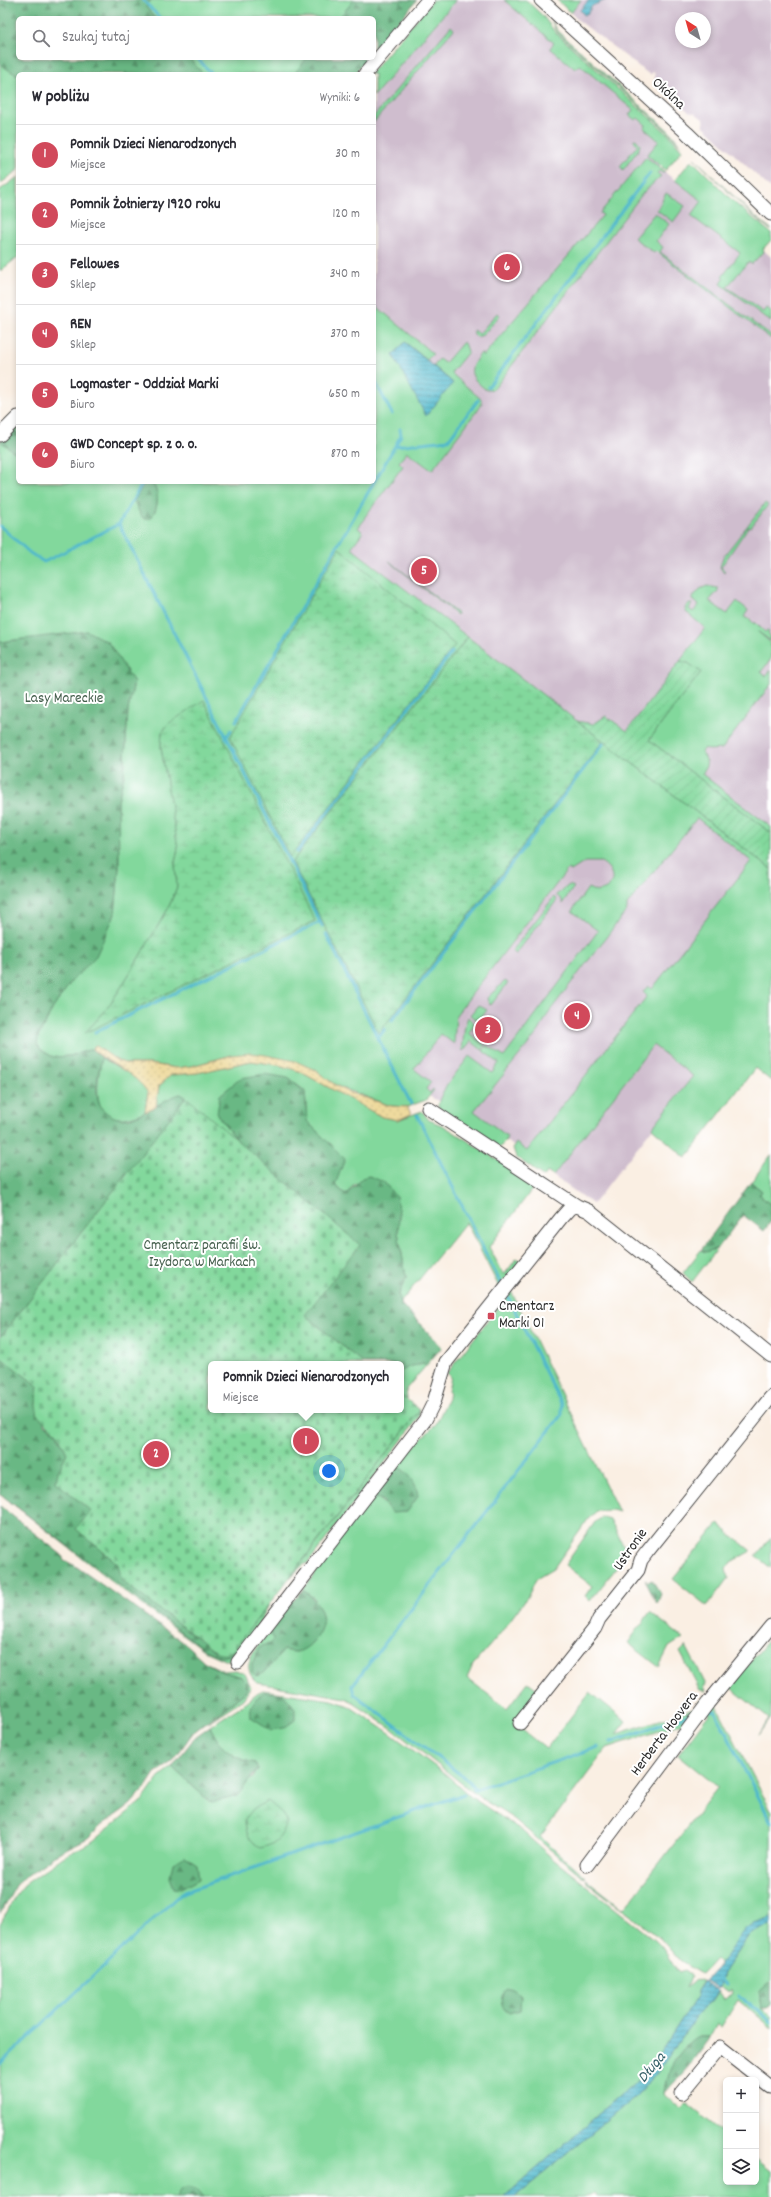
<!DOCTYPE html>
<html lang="pl">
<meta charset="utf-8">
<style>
body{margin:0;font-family:Dekko,sans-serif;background:#f7f7f7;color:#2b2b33}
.controls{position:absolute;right:12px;bottom:12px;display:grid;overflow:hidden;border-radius:6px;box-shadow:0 2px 6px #0003}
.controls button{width:36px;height:36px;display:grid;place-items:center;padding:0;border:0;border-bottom:1px solid #e1e1e2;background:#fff;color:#2b2b33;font:20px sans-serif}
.compass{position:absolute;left:675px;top:12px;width:36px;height:36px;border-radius:50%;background:#fff;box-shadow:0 2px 6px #0003;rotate:323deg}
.you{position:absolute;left:329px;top:1471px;width:14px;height:14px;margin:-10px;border:3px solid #fff;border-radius:50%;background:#1a73e8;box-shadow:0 0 0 6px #1a73e833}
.badge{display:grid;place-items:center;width:26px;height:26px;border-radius:50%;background:#d1495b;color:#fff;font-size:13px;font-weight:700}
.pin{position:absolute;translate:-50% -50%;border:2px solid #fff;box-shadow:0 1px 4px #0006}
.popup{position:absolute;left:208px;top:1361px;width:196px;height:52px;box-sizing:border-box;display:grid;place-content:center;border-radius:6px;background:#fff;filter:drop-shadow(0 1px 3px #0005);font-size:13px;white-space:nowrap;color:#7c7c81}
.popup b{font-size:15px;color:#2b2b33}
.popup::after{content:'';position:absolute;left:50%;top:100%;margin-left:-8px;border:8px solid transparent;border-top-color:#fff}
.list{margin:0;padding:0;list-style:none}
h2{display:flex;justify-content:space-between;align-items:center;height:52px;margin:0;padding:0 16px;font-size:17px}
h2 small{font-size:13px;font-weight:400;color:#7c7c81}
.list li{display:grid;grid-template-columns:26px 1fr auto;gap:12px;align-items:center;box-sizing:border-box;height:60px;padding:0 16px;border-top:1px solid #e1e1e2}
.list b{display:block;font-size:15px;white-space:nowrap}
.list p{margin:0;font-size:13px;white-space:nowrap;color:#7c7c81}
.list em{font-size:13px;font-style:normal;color:#7c7c81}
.icon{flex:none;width:22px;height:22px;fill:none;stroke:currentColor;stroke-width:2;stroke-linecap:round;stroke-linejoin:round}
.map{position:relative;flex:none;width:771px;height:2197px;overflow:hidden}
.search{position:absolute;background:#fff;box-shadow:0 2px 6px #0003;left:16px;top:16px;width:360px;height:44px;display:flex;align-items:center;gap:10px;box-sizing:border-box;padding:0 14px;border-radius:6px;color:#7c7c81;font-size:15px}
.panel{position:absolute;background:#fff;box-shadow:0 2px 6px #0003;left:16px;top:72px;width:360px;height:412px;border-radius:6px}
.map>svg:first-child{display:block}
</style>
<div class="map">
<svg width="771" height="2197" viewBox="0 0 771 2197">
<defs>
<pattern id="forest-firs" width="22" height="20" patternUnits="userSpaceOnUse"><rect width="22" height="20" fill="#69b884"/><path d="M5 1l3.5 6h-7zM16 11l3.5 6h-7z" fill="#57966c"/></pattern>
<pattern id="wetland-marsh" width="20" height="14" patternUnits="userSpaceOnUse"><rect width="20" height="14" fill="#82d89c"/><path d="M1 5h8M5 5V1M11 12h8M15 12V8" fill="none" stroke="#70ba87"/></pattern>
<pattern id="sand-dots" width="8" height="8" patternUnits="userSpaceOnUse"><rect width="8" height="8" fill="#eeda9e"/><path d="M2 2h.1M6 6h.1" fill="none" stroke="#cb8" stroke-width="1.8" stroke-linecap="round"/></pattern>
<pattern id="cemetery-stones" width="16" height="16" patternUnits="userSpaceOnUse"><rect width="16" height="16" fill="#82d89c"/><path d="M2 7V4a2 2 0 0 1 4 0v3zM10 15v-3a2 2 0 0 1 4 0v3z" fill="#70ba87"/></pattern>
<pattern id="garden-furrows" width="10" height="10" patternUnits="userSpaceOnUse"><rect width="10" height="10" fill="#82d89c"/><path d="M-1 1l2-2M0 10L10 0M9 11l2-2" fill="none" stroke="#70ba87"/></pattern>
<pattern id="water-rules" width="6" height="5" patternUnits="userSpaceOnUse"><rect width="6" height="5" fill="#4fb8cc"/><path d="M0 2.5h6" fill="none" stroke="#4296a6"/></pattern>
</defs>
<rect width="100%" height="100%" fill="#fff"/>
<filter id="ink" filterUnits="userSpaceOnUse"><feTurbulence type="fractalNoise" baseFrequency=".025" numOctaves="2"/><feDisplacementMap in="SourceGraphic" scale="8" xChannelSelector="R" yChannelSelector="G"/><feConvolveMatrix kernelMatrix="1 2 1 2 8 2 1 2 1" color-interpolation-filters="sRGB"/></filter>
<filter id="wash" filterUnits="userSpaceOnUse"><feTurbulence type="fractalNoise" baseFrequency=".012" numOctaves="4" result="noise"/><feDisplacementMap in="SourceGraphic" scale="16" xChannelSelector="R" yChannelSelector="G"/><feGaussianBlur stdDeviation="0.9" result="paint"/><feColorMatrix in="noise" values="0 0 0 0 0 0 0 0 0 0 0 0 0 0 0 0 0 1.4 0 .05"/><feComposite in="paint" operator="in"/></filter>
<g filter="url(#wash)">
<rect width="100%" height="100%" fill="#faefe3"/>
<!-- industrial -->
<path fill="#cfbdce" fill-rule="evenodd" d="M 438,0 L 526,0 L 543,16 L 547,29 L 675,147 L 659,168 L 752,239 L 771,257 L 771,833 L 649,740 L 621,755 L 351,548 L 362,532 L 358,528 L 358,514 L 403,449 L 374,368 L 374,75 Z
M 581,0 L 771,0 L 771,189 L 704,126 L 703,119 L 695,113 L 689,112 L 655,80 L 654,71 L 650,75 L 578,20 L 571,13 ZM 681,18 L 705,18 L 705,42 L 681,42 Z
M 698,813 L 757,858 L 528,1155 L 465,1116 L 404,1082 L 594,834 Z
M 653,1045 L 693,1076 L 593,1204 L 553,1176 Z"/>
<!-- grass -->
<path fill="#82d89c" stroke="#568264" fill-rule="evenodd" d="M 151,0 L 356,0 L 342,18 L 155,18 L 146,7 Z
M 433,0 L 456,0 L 374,96 L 374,74 L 370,74 Z
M 504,0 L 526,0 L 543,16 L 555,32 L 669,135 L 682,150 L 666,170 L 647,155 L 659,141 L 644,128 L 646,125 L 638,118 L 635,120 L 629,115 L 633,110 L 580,65 L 575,69 L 550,48 L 554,43 Z
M 557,0 L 581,0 L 571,13 Z
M 552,21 L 557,30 L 670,132 L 682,147 L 667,131 L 556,31 Z
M 451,26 L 454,29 L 374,122 L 374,116 Z
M 189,58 L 309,58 L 295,74 L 203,74 Z
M 0,64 L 18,76 L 18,170 L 0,184 Z
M 636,139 L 640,144 L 639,149 L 623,170 L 620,166 L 638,145 L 633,140 Z
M 646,157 L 665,172 L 663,173 L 659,171 L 657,173 L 661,176 L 643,193 L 494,389 L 486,390 C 470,376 466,372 481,353 L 483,356 L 603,215 L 600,213 Z
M 694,158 L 752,214 L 771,229 L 771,230 L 751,214 Z
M 690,162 L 694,162 L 736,204 L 771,233 L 771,240 L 763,249 L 764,251 L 752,264 L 748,262 L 727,287 L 763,312 L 766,308 L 771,311 L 771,322 L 721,284 L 724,279 L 722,277 L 740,253 L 691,216 L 702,201 L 675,180 Z
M 18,177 L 18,257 L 0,271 L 0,190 Z
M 666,193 L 685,206 L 673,222 L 657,210 Z
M 655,213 L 669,224 L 656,241 L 663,247 L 660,252 L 771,336 L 771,339 L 656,251 L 654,253 L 634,238 Z
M 374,304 L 433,354 L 427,360 L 405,342 L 453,383 L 434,366 L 439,359 L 445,363 L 463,342 L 467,348 L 468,352 L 451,373 L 481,399 L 482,404 L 433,469 L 430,469 L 407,452 L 399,462 L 403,466 L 364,518 L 365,519 L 358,528 L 363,532 L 351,548 L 468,637 L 292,862 L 379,1033 L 603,741 L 771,869 L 771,1081 L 755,1068 L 686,1158 L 652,1128 L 693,1076 L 653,1045 L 553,1176 L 547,1172 L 544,1177 L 516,1157 L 513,1148 L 516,1143 L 527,1151 L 647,996 L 643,992 L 648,986 L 652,989 L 751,861 L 697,818 L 627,905 L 627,910 L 549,1012 L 539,1031 L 474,1111 L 507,1136 L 505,1142 L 499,1148 L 438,1107 C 438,1092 461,1068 469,1056 L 492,1073 L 499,1063 L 483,1051 L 487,1045 L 504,1057 L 598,931 L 572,911 L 588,888 L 597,892 C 600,890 603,891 606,889 C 617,881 612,868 601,862 L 585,862 L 571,871 L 568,869 L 456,1015 L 454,1044 L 441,1034 L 414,1069 L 431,1082 L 426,1089 L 430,1093 L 433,1089 L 434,1090 L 426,1100 L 415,1104 L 407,1107 L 391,1106 L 337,1086 L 313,1069 L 232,1055 L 192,1066 L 176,1068 L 151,1064 L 128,1064 L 118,1061 L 95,1046 L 92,1049 L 70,1056 L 53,1057 L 41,1050 L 37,1044 L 38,1037 L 53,1008 L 115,914 L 119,867 L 118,801 L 124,775 L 128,710 L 134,682 L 24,639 L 0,642 L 0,440 L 18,455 L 18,482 L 145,482 L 135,501 L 141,516 L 145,519 L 151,518 C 158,508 159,498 155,487 L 149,482 L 374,482 ZM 162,732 L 315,921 L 86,1032 L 106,1010 L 122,986 L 168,909 L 177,887 L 175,863 L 178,848 L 161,747 Z
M 497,313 L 500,315 L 483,335 L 477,337 L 474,335 L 473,330 L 479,334 Z
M 765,503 L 768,505 L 751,527 L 749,526 L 721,567 L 725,571 L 724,573 L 720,567 L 723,557 Z
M 389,561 L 458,614 L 457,615 Z
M 707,586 L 718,588 L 718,591 L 709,601 L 727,614 L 737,601 L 748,610 L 744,617 L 748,619 L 749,618 L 754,624 L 755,622 L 765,632 L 767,631 L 769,632 L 768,634 L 771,637 L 771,641 L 757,631 L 771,643 L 771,659 L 761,672 L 766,676 L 771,669 L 771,684 L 722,749 L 709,750 L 704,748 L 701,752 C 708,759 708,765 702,774 L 771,827 L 771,833 L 649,740 L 701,672 L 688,663 L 680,661 L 705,628 L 686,612 L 685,608 L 688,604 L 692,604 L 689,609 L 693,612 L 699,605 L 693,600 L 693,597 L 700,589 Z
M 569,885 L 574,887 L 562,904 L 562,900 L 556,895 Z
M 554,897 L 557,900 L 516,954 L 512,951 Z
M 505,981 L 508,983 L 491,1005 L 488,1002 L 487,998 Z
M 478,1005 L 487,1010 L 479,1021 L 470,1015 Z
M 468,1017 L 475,1024 L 469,1033 L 485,1045 L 482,1050 L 471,1041 L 463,1051 L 462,1050 L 465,1025 Z
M 102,1058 L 132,1075 L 142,1082 L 148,1092 L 145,1112 C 94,1133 93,1096 102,1058 Z
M 251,1061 L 279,1065 L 299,1071 L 382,1117 L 398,1120 L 422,1111 L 429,1120 L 444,1126 L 536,1184 L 489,1247 L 504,1275 L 517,1258 L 521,1261 L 499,1287 L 466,1222 L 400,1303 L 399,1294 L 406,1277 L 398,1232 L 399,1213 L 355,1183 L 346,1195 L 335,1185 L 332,1145 L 319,1135 L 307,1121 L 305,1091 L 288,1078 L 217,1114 L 237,1141 L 181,1094 L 156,1106 L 159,1086 L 171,1075 L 197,1073 Z
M 771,1155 L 771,1205 L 759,1195 L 762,1191 L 751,1182 Z
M 718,1248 L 692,1282 L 683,1273 L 701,1250 L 705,1252 Z
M 511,1291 L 619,1512 L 612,1510 L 598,1511 L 589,1518 L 553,1569 L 536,1579 L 528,1596 L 499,1635 L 473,1665 L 467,1678 L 507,1709 L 528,1682 L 540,1691 L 513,1726 L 521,1729 L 546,1749 L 590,1692 L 626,1721 L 616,1734 L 694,1709 L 701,1700 L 703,1701 L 686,1722 L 607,1748 L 540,1837 L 585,1877 L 584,1878 L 514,1819 L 479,1797 L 391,1728 L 346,1698 L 258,1683 C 236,1666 259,1643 271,1630 L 273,1640 L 252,1663 L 256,1676 L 264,1673 L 284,1650 L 297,1652 L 315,1599 L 303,1590 L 350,1525 L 375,1494 C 387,1505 387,1515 407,1512 L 418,1496 L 391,1473 L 400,1461 L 436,1424 L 450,1394 L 448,1391 L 451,1377 L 447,1373 Z
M 442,1347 L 406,1389 L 407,1399 L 401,1395 L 401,1371 L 411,1366 L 425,1364 Z
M 420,1410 L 418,1419 L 308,1563 L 303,1565 L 290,1578 Z
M 9,1501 L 163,1617 L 233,1655 L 234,1649 L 271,1601 L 255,1631 L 243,1648 L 230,1660 L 224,1660 L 206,1652 L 124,1591 Z
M 603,1517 L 610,1519 L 624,1547 L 630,1551 L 590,1601 L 585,1596 L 592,1586 L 565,1565 L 595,1522 Z
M 718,1524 L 751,1551 L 731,1562 L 726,1569 L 728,1578 L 707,1606 L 673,1579 Z
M 771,1537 L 771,1568 L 756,1556 Z
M 650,1612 L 683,1638 L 669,1647 L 659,1667 L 628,1643 Z
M 771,1637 L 771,1718 L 759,1735 L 769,1719 L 730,1687 Z
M 686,1646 L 706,1685 L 704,1686 L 706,1691 L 700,1690 L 680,1652 Z
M 205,1662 L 224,1671 L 236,1670 L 245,1674 L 251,1687 L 243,1699 L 208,1722 L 243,1694 L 247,1689 L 247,1682 L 242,1677 L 220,1671 Z
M 263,1690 L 332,1700 L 349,1706 L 387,1731 L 448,1776 L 471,1797 L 521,1830 L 553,1859 L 656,1941 C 666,1950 670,1962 679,1973 L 684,1971 L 691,1976 L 687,1987 L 696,1979 L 703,1981 L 697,1991 L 697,1996 L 649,2070 L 504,2197 L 203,2197 L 181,2189 L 176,2197 L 0,2197 L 0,1925 L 16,1895 L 24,1885 L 63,1857 L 93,1841 L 143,1800 L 161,1775 L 172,1767 L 211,1803 L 253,1778 L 258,1769 L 255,1763 C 230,1758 220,1748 210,1726 L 244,1704 L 257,1693 Z
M 713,1704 L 716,1704 L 771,1811 L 771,1917 C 765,1919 758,1921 753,1924 C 736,1935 731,1957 716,1968 L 720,1963 L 715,1959 L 701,1974 L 681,1962 L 660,1938 L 587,1882 L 586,1879 L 624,1909 L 718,1787 L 678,1755 L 709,1714 L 707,1712 Z
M 771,1925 L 771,1983 L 769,1983 L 761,1999 L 762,2009 L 771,2016 L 771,2028 L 738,2000 L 721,2027 L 717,2024 L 710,2037 L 696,2037 L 664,2094 L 681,2108 L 686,2103 L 726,2135 L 726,2182 L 756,2182 L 756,2159 L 771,2171 L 771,2197 L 597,2197 L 595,2194 L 583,2197 L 515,2197 L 636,2096 L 657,2073 L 695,2018 L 706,2005 L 712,2001 L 719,1991 L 724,1999 L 733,1995 L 731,1990 L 729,1993 L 720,1987 L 725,1970 L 749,1935 L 758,1929 Z"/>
<!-- forest -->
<path fill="url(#forest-firs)" stroke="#4a7258" d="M 0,0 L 151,0 L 146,7 L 155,18 L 18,18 L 18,58 L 189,58 L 203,74 L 18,74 L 18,76 L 0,64 Z
M 354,0 L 417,0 L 374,51 L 374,18 L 339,18 Z
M 307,58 L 368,58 L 354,74 L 294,74 Z
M 18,425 L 18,455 L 0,441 Z
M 145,482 L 149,482 L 155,487 C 159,498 158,508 151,518 L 145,519 L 141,516 L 134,501 Z
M 87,631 L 108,642 L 134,682 L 128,710 L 124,775 L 118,801 L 119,867 L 115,914 L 96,956 L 71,982 L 53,1008 L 38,1037 L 37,1044 L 41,1050 L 53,1057 L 70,1056 L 92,1049 L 102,1058 C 97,1077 90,1106 112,1116 C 119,1119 126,1120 133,1117 C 150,1111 164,1099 180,1094 L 186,1097 L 0,1338 L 0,642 Z
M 265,1074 L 288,1078 L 305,1092 L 307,1121 L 345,1159 L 335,1185 L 346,1195 L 362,1178 L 369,1176 L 384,1182 L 396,1197 L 399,1213 L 398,1232 L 406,1277 L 399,1294 L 400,1303 L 442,1347 L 425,1364 L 411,1366 L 401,1371 L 401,1364 L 364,1364 L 305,1315 L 237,1141 L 217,1114 L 220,1095 L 241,1078 Z
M 751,1182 L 762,1191 L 759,1195 L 771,1205 L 771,1221 L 764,1231 L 743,1215 L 718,1248 L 706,1252 L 701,1250 Z
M 0,1357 L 38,1386 L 36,1405 L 45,1424 L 57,1433 L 67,1453 L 58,1472 L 56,1482 L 91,1511 L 76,1529 L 231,1653 L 234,1649 L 233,1655 L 221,1657 L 205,1650 L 0,1494 Z
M 399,1467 C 410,1475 416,1481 418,1496 L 407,1512 L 392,1513 L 382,1500 L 376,1498 L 375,1494 C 384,1485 389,1475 399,1467 Z
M 0,1506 L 62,1555 L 64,1561 L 74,1565 L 183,1642 L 205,1662 L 220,1671 L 242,1677 L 247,1682 L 247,1689 L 243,1694 L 195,1730 L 172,1762 L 155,1773 L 146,1787 L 130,1805 L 102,1825 L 90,1837 L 60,1852 L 18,1882 L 0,1914 Z
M 645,1580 L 648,1582 L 652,1580 L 661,1594 L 657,1604 Z
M 303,1590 C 312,1597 319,1603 322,1614 C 326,1628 311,1650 296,1652 C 293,1652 288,1651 284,1650 L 264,1673 L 256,1676 L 252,1672 L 252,1663 L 256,1657 L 258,1649 L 264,1645 L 269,1644 L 273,1640 L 271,1630 L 287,1607 Z
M 264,1692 L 283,1694 L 295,1708 L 295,1720 L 284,1728 L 271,1730 L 251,1717 C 249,1707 254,1698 264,1692 Z
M 210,1726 C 220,1748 230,1758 255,1763 L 258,1769 L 238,1795 L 211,1803 L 172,1767 L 195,1737 Z
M 185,1856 L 197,1864 L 199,1879 L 181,1889 L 174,1888 L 170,1877 L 173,1863 Z
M 769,1983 L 771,1983 L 771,2005 L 762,2009 L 760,1991 Z
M 508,1989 L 513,1989 L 521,1996 L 520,2010 L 509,2013 L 503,2008 C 500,2000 501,1994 508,1989 Z
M 696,2037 L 710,2037 L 688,2067 L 664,2094 C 665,2072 678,2049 696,2037 Z
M 189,2187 L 197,2190 L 203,2197 L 176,2197 L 181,2189 Z"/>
<!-- wetland -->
<path fill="url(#wetland-marsh)" stroke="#568264" d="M 339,548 L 455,645 L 290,857 L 230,737 Z
M 468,637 L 603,741 L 379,1033 L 292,862 Z
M 204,700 L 315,921 L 85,1033 L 106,1010 L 122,986 L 168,909 L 177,887 L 175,863 L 178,848 L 161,747 L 162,732 L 168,724 Z
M 268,1801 L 282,1813 L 287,1823 C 281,1838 275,1845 260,1848 C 249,1840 245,1832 245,1819 L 254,1808 Z"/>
<!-- sand -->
<path fill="url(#sand-dots)" stroke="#8c8264" d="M 95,1045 L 118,1061 L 128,1064 L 151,1064 L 176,1068 L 192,1066 L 232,1055 L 251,1053 L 265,1055 L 295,1061 L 313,1069 L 337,1086 L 351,1093 L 391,1106 L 407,1107 L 411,1114 L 398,1120 L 382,1117 L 299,1071 L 279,1065 L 251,1061 L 197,1073 L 171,1075 L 159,1086 L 156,1106 L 145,1112 L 148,1093 C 135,1072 110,1065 92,1049 Z"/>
<!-- cemetery -->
<path fill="url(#cemetery-stones)" stroke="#568264" d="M 186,1097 L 360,1245 L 305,1315 L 364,1364 L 211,1364 L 211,1410 L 401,1410 L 401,1395 L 420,1410 L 234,1649 C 229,1655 223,1655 217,1653 L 122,1581 L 118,1564 L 76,1529 L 91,1511 L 56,1482 L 58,1472 L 67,1453 L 57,1433 L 38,1416 L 36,1405 L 38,1386 L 0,1357 L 0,1338 Z"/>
<!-- garden -->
<path fill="url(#garden-furrows)" stroke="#568264" d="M 680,661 L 688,663 L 701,672 L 649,740 L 771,833 L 771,869 L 577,721 L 593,724 L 606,716 L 627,731 Z"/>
<!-- water -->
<path fill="url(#water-rules)" stroke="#3d727c" d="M 589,0 L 606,0 L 592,6 L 588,13 L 584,15 L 580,10 Z
M 405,342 L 453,383 L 426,416 L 393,355 Z
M 771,1917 L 771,1925 L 758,1929 L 749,1935 L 725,1970 L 719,1989 L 705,1980 L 722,1962 L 744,1930 L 753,1923 Z
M 704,1981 L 707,1983 L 706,1987 L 708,1984 L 714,1988 L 712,1991 L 715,1988 L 718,1991 L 712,2001 L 706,2005 L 695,2018 L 657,2073 L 636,2096 L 515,2197 L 504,2197 L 649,2070 L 697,1996 L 697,1991 Z"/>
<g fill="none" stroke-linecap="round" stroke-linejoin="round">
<!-- stream -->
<path stroke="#4fb8cc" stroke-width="3" d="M 143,0 L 160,18
M 197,58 L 212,74
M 374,379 L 392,414
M 488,387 L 650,173
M 395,446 L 401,435 L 400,429
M 143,482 L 119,524 L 322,926
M 0,526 L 30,553 L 44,562 L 119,524
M 236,721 L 395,446 L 448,440 L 478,400
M 226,738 L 231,730
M 297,852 L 452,652
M 326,934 L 411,1104
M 392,1020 L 603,744
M 95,1032 L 320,922
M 378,1038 L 385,1029
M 417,1115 L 501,1284
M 707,1710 L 715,1711 L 771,1822
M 611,1742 L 694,1713
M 476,1789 L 469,1781 L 354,1694 L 352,1686 L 562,1414 L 562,1405 L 508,1297
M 474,1790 L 598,1747
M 718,1978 L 726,1985
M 739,1996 L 771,2022
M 0,2064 L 176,1898 L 185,1892 L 464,1794"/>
</g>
</g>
<g filter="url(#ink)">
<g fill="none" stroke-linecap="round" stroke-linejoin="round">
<defs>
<path id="minor" d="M 541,0 L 687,133 L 771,214
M 365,74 L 428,0
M 0,435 L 18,417
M 428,1108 L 577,1206 L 589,1211 L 771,1356
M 238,1662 L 425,1420 L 434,1402 L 446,1362 L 561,1218 L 570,1208 L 577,1206
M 520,1723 L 595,1628 L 599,1619 L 638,1570 L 641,1560 L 647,1552 L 771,1397
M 587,1865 L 708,1703 L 771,1626
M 682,2093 L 720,2047 L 771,2087"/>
</defs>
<!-- minor casing -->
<use href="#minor" stroke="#4a4847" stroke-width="15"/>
<!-- minor -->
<use href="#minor" stroke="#fff" stroke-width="13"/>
</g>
</g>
<!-- markers -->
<rect fill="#d1495b" stroke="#fff" stroke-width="1.5" x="487" y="1312" width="8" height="8" rx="2"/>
<g text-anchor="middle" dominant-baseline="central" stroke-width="4" stroke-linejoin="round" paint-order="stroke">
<!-- street labels -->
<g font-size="15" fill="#2b2b2b" stroke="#fff">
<text transform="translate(668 94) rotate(43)">Okólna</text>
<text transform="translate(631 1550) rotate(-55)">Ustronie</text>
<text transform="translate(665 1734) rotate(-53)">Herberta Hoovera</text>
</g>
<!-- park labels -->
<g font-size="15" fill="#455f4d" stroke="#fff">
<text x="64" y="699">Lasy Mareckie</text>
<text x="202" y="1246">Cmentarz parafii św.<tspan x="202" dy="17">Izydora w Markach</tspan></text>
</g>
<!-- poi labels -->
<g font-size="15" fill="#2b2b2b" stroke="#fff" text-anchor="start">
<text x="499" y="1307">Cmentarz<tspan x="499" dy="17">Marki 01</tspan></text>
</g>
<!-- water labels -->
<g font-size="16" font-style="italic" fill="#39636b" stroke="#fff">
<text transform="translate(652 2068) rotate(-50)">Długa</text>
</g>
</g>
</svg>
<div class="controls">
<button>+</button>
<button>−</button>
<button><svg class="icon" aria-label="layers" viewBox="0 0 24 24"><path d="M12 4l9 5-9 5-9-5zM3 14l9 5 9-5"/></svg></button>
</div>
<svg class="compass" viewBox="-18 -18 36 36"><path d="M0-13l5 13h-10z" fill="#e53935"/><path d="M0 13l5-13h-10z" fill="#7c7c81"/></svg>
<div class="you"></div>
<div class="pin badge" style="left:306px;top:1441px">1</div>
<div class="popup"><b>Pomnik Dzieci Nienarodzonych</b>Miejsce</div>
<div class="pin badge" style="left:156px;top:1454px">2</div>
<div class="pin badge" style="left:488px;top:1030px">3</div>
<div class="pin badge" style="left:577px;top:1016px">4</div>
<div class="pin badge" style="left:424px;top:571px">5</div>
<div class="pin badge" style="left:507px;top:267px">6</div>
<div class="search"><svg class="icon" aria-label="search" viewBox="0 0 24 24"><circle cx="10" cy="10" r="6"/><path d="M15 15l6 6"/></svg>Szukaj tutaj</div>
<section class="panel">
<h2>W pobliżu<small>Wyniki: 6</small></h2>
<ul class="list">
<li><span class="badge">1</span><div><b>Pomnik Dzieci Nienarodzonych</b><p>Miejsce</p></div><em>30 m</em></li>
<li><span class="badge">2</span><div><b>Pomnik Żołnierzy 1920 roku</b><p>Miejsce</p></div><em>120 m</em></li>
<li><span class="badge">3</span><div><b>Fellowes</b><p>Sklep</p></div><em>340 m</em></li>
<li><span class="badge">4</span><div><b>REN</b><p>Sklep</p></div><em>370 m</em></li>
<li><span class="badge">5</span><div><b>Logmaster - Oddział Marki</b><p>Biuro</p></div><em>650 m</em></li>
<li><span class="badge">6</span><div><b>GWD Concept sp. z o. o.</b><p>Biuro</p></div><em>870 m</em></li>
</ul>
</section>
</div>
